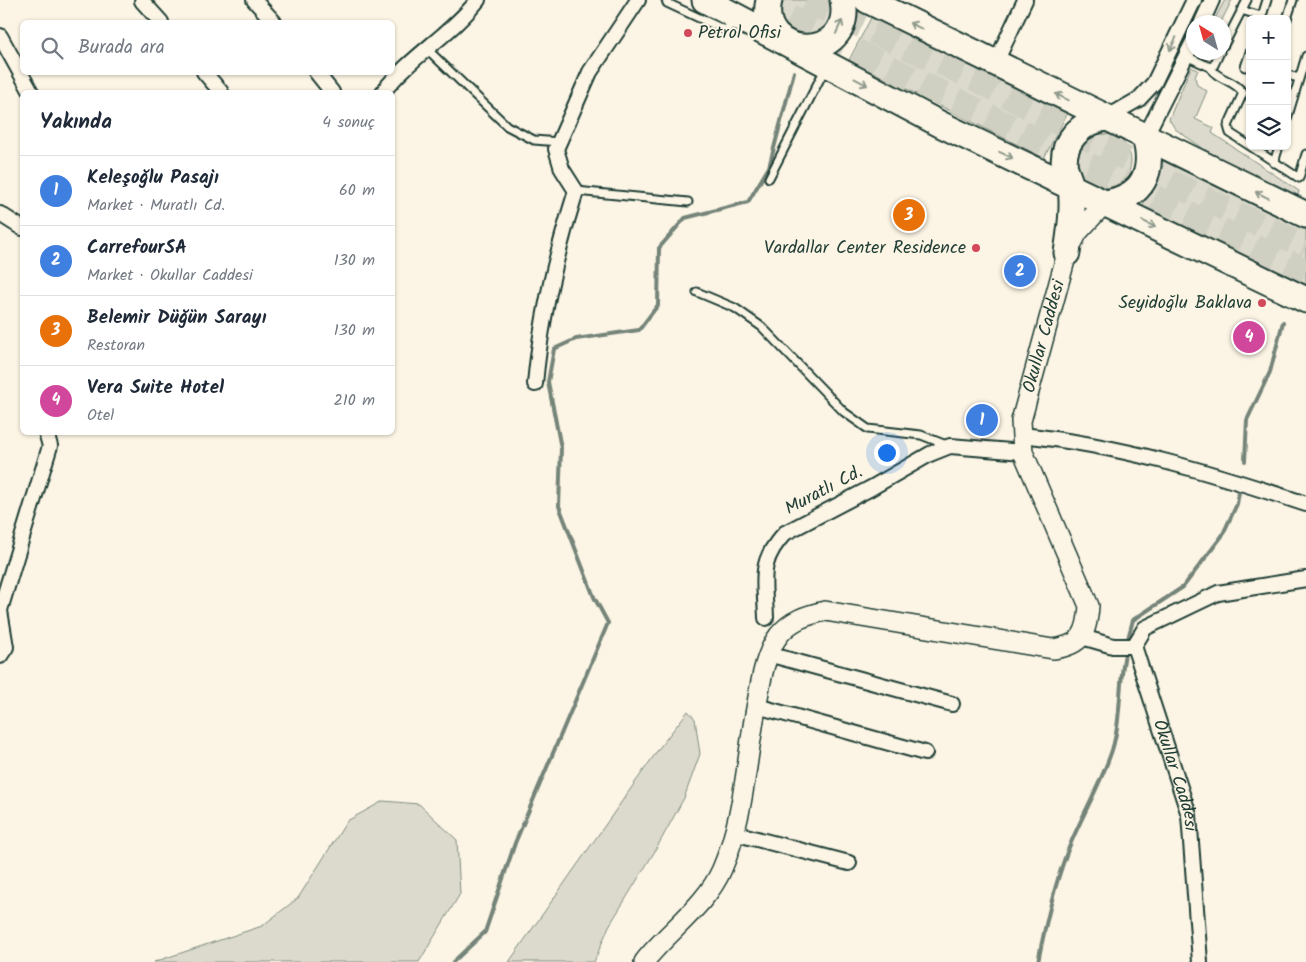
<!DOCTYPE html>
<html lang="tr">
<meta charset="utf-8">
<style>
body{margin:0;font-family:Kalam,sans-serif;background:#f2f2f3;color:#1f2937}
.controls{position:absolute;right:15px;top:15px;display:grid;overflow:hidden;border-radius:8px;box-shadow:0 1px 4px #0004}
.controls button{width:45px;height:45px;display:grid;place-items:center;padding:0;border:0;border-bottom:1px solid #e0e1e3;background:#fff;color:#1f2937;font:25px sans-serif}
.compass{position:absolute;left:1186px;top:15px;width:45px;height:45px;border-radius:50%;background:#fff;box-shadow:0 1px 4px #0004;rotate:323deg}
.you{position:absolute;left:886px;top:452px;width:18px;height:18px;margin:-12px;border:4px solid #fff;border-radius:50%;background:#1a73e8;box-shadow:0 0 0 8px #1a73e833}
.badge{display:grid;place-items:center;width:32px;height:32px;border-radius:50%;background:#d1495b;color:#fff;font-size:16px;font-weight:700}
.pin{position:absolute;translate:-50% -50%;border:2px solid #fff;box-shadow:0 1px 5px #0006}
.list{margin:0;padding:0;list-style:none}
h2{display:flex;justify-content:space-between;align-items:center;height:65px;margin:0;padding:0 20px;font-size:21px}
h2 small{font-size:16px;font-weight:400;color:#747a83}
.list li{display:grid;grid-template-columns:32px 1fr auto;gap:15px;align-items:center;box-sizing:border-box;height:70px;padding:0 20px;border-top:1px solid #e0e1e3}
.list b{display:block;font-size:19px;white-space:nowrap}
.list p{margin:0;font-size:16px;white-space:nowrap;color:#747a83}
.list em{font-size:16px;font-style:normal;color:#747a83}
.icon{flex:none;width:28px;height:28px;fill:none;stroke:currentColor;stroke-width:2;stroke-linecap:round;stroke-linejoin:round}
.map{position:relative;flex:none;width:1306px;height:962px;overflow:hidden}
.search{position:absolute;background:#fff;box-shadow:0 1px 4px #0004;left:20px;top:20px;width:375px;height:55px;display:flex;align-items:center;gap:12px;box-sizing:border-box;padding:0 18px;border-radius:8px;color:#747a83;font-size:19px}
.panel{position:absolute;background:#fff;box-shadow:0 1px 4px #0004;left:20px;top:90px;width:375px;height:345px;border-radius:8px}
.map>svg:first-child{display:block}
</style>
<div class="map">
<svg width="1306" height="962" viewBox="0 0 1306 962">
<rect width="100%" height="100%" fill="#fcf5e5"/>
<filter id="ink" filterUnits="userSpaceOnUse"><feTurbulence type="fractalNoise" baseFrequency=".02" numOctaves="2"/><feDisplacementMap in="SourceGraphic" scale="10" xChannelSelector="R" yChannelSelector="G"/><feConvolveMatrix kernelMatrix="1 2 1 2 8 2 1 2 1" color-interpolation-filters="sRGB"/></filter>
<g filter="url(#ink)">
<!-- green -->
<path fill="#dcdacc" stroke="#7e8c80" d="M 781,0 L 831,0 C 832,5 834,12 832,16 C 825,40 783,44 780,16 C 779,11 780,5 781,0 Z
M 1225,0 L 1232,0 L 1221,22 L 1213,22 Z
M 872,16 L 1067,114 L 1044,158 L 849,60 Z
M 1191,67 L 1198,70 L 1195,77 L 1197,85 L 1207,91 L 1195,119 L 1214,128 L 1212,133 L 1299,191 L 1296,203 L 1251,181 L 1175,129 L 1169,119 Z
M1077 161a27 27 0 1 1 54 0a27 27 0 1 1-54 0Z
M 1163,161 L 1306,230 L 1306,285 L 1142,207 Z
M 688,711 L 695,719 L 700,754 L 684,798 L 655,851 L 609,926 L 594,962 L 509,962 L 660,747 Z
M 383,801 L 419,804 L 457,840 L 460,894 L 419,962 L 154,962 L 262,926 L 298,898 L 347,821 Z"/>
<g fill="none" stroke-linecap="round" stroke-linejoin="round">
<!-- stream -->
<path stroke="#758479" stroke-width="4" d="M 1245,461 L 1247,420 L 1270,372 L 1283,322
M 1127,642 L 1133,620 L 1183,587 L 1222,536 L 1237,504 L 1239,492
M 453,962 L 485,932 L 515,843 L 608,623 L 594,597 L 559,506 L 561,448 L 548,382 L 554,349 L 576,339 L 639,330 L 658,305 L 659,248 L 685,218 L 748,202 L 769,167 L 794,72
M 1038,962 C 1045,926 1053,890 1066,855 C 1079,820 1100,787 1112,750 C 1122,718 1118,682 1126,649"/>
<!-- highway-tunnel -->
<path stroke="#d0d0c2" stroke-width="25" stroke-dasharray="25 12" stroke-linecap="butt" d="M 757,0 L 862,54 L 1306,271
M 806,0 L 980,81 L 1168,181 L 1306,247"/>
<defs>
<path id="lane" d="M 666,0 L 667,3 L 725,30 L 735,22
M 1241,10 L 1261,16
M 1261,19 L 1267,0
M 1287,19 L 1293,0
M 1224,45 L 1247,0
M 428,50 L 507,126 L 534,140 L 559,142
M 1186,56 L 1210,67 L 1214,65 L 1220,52
M 1210,67 C 1217,80 1235,80 1243,93 L 1228,126 L 1230,133 L 1299,178 L 1306,154
M 1245,67 L 1250,52
M 1287,75 L 1299,78
M 1287,119 L 1306,56
M 1274,163 L 1279,146
M 769,178 L 825,69
M 576,191 L 688,202
M 697,292 L 735,308 L 762,327 L 844,412 L 868,429 L 921,435 L 949,446"/>
<g id="street">
<path d="M 254,0 L 274,22"/>
<path d="M 142,1 L 161,22"/>
<path d="M 1202,22 L 1212,0"/>
<path d="M 0,36 L 31,92"/>
<path d="M 995,64 L 1025,0"/>
<path d="M 204,72 L 221,92"/>
<path d="M 316,72 L 332,92"/>
<path d="M 383,92 C 410,57 450,35 478,0"/>
<path d="M 1106,118 L 1139,99 L 1154,83 L 1194,0"/>
<path d="M 1145,137 L 1194,40"/>
<path d="M 0,214 L 22,228"/>
<path d="M 535,384 C 541,318 556,254 576,191 L 562,169 L 556,149 L 590,72 L 638,0"/>
<path d="M 1022,435 C 1120,445 1213,473 1306,504"/>
<path d="M 0,610 L 50,446 L 46,432"/>
<path d="M 0,611 L 6,647 L 0,656"/>
<path d="M 766,618 C 765,581 757,562 785,533 L 871,488 L 930,454 L 950,446 L 1023,452"/>
<path d="M 1082,637 L 1113,646 L 1134,646"/>
<path id="s1" d="M 1134,646 L 1189,815 L 1200,962"/>
<path d="M 1134,646 L 1145,628 L 1218,593 L 1306,579"/>
<path d="M 768,654 L 952,704"/>
<path d="M 757,706 L 925,753"/>
<path d="M 734,833 L 849,863"/>
</g>
<g id="secondary">
<path id="s2" d="M 644,962 C 668,931 706,906 722,869 C 743,821 746,765 755,714 C 760,688 763,656 779,635 C 791,620 807,615 825,611 L 1053,649 C 1082,645 1087,634 1089,606 L 1023,452 L 1021,421 L 1067,253 L 1078,232 L 1105,203"/>
</g>
<path id="highway" d="M 705,0 L 940,124 L 1306,300
M 769,0 C 755,61 855,65 843,0
M 867,0 L 1306,215
M 1105,203 C 1143,197 1155,172 1145,137
M 1067,253 C 1070,232 1074,209 1071,187 C 1070,181 1067,175 1065,169 C 1060,142 1081,122 1106,118"/>
</defs>
<!-- lane casing -->
<use href="#lane" stroke="#1f3d34" stroke-width="11"/>
<!-- street casing -->
<use href="#street" stroke="#1f3d34" stroke-width="18"/>
<!-- secondary casing -->
<use href="#secondary" stroke="#1f3d34" stroke-width="22"/>
<!-- highway casing -->
<use href="#highway" stroke="#1f3d34" stroke-width="29"/>
<!-- lane -->
<use href="#lane" stroke="#fcf5e5" stroke-width="7"/>
<!-- street -->
<use href="#street" stroke="#fcf5e5" stroke-width="14"/>
<!-- secondary -->
<use href="#secondary" stroke="#fcf5e5" stroke-width="19"/>
<!-- highway -->
<use href="#highway" stroke="#fcf5e5" stroke-width="25"/>
</g>
<!-- one-way arrows -->
<defs><path id="oneway-shaft" d="M-6 0H5M1.5-3L5.5 0L1.5 3" fill="none" stroke-width="1.6" stroke-linecap="round" stroke-linejoin="round" transform="scale(1.25)"/></defs>
<g stroke="#8e998c">
<use href="#oneway-shaft" transform="translate(916 26) rotate(-153)"/>
<use href="#oneway-shaft" transform="translate(839 27) rotate(-65)"/>
<use href="#oneway-shaft" transform="translate(1173 44) rotate(116)"/>
<use href="#oneway-shaft" transform="translate(861 82) rotate(28)"/>
<use href="#oneway-shaft" transform="translate(1062 97) rotate(-154)"/>
<use href="#oneway-shaft" transform="translate(1006 155) rotate(25)"/>
<use href="#oneway-shaft" transform="translate(1262 195) rotate(-154)"/>
<use href="#oneway-shaft" transform="translate(1149 224) rotate(26)"/>
</g>
</g>
<!-- markers -->
<g fill="#d1495b" stroke="#fcf5e5" stroke-width="2">
<circle cx="688" cy="33" r="5"/>
<circle cx="976" cy="248" r="5"/>
<circle cx="1262" cy="303" r="5"/>
</g>
<g text-anchor="middle" dominant-baseline="central" stroke-width="4" stroke-linejoin="round" paint-order="stroke">
<!-- poi labels -->
<g font-size="18" fill="#1f3d34" stroke="#fcf5e5" text-anchor="end">
<text x="698" y="33" text-anchor="start">Petrol Ofisi</text>
<text x="966" y="248">Vardallar Center Residence</text>
<text x="1252" y="303">Seyidoğlu Baklava</text>
</g>
<!-- street labels -->
<g font-size="18" fill="#1f3d34" stroke="#fcf5e5">
<text stroke="none"><textPath href="#s2" startOffset="998">Okullar Caddesi</textPath></text>
<text transform="translate(824 491) rotate(-28)">Muratlı Cd.</text>
<text stroke="none"><textPath href="#s1" startOffset="136">Okullar Caddesi</textPath></text>
</g>
</g>
</svg>
<div class="controls">
<button>+</button>
<button>−</button>
<button><svg class="icon" aria-label="layers" viewBox="0 0 24 24"><path d="M12 4l9 5-9 5-9-5zM3 14l9 5 9-5"/></svg></button>
</div>
<svg class="compass" viewBox="-18 -18 36 36"><path d="M0-13l5 13h-10z" fill="#e53935"/><path d="M0 13l5-13h-10z" fill="#747a83"/></svg>
<div class="you"></div>
<div class="pin badge" style="left:982px;top:420px;background:#3f7fe0">1</div>
<div class="pin badge" style="left:1020px;top:271px;background:#3f7fe0">2</div>
<div class="pin badge" style="left:909px;top:215px;background:#e8710a">3</div>
<div class="pin badge" style="left:1249px;top:337px;background:#d1479c">4</div>
<div class="search"><svg class="icon" aria-label="search" viewBox="0 0 24 24"><circle cx="10" cy="10" r="6"/><path d="M15 15l6 6"/></svg>Burada ara</div>
<section class="panel">
<h2>Yakında<small>4 sonuç</small></h2>
<ul class="list">
<li><span class="badge" style="background:#3f7fe0">1</span><div><b>Keleşoğlu Pasajı</b><p>Market · Muratlı Cd.</p></div><em>60 m</em></li>
<li><span class="badge" style="background:#3f7fe0">2</span><div><b>CarrefourSA</b><p>Market · Okullar Caddesi</p></div><em>130 m</em></li>
<li><span class="badge" style="background:#e8710a">3</span><div><b>Belemir Düğün Sarayı</b><p>Restoran</p></div><em>130 m</em></li>
<li><span class="badge" style="background:#d1479c">4</span><div><b>Vera Suite Hotel</b><p>Otel</p></div><em>210 m</em></li>
</ul>
</section>
</div>
